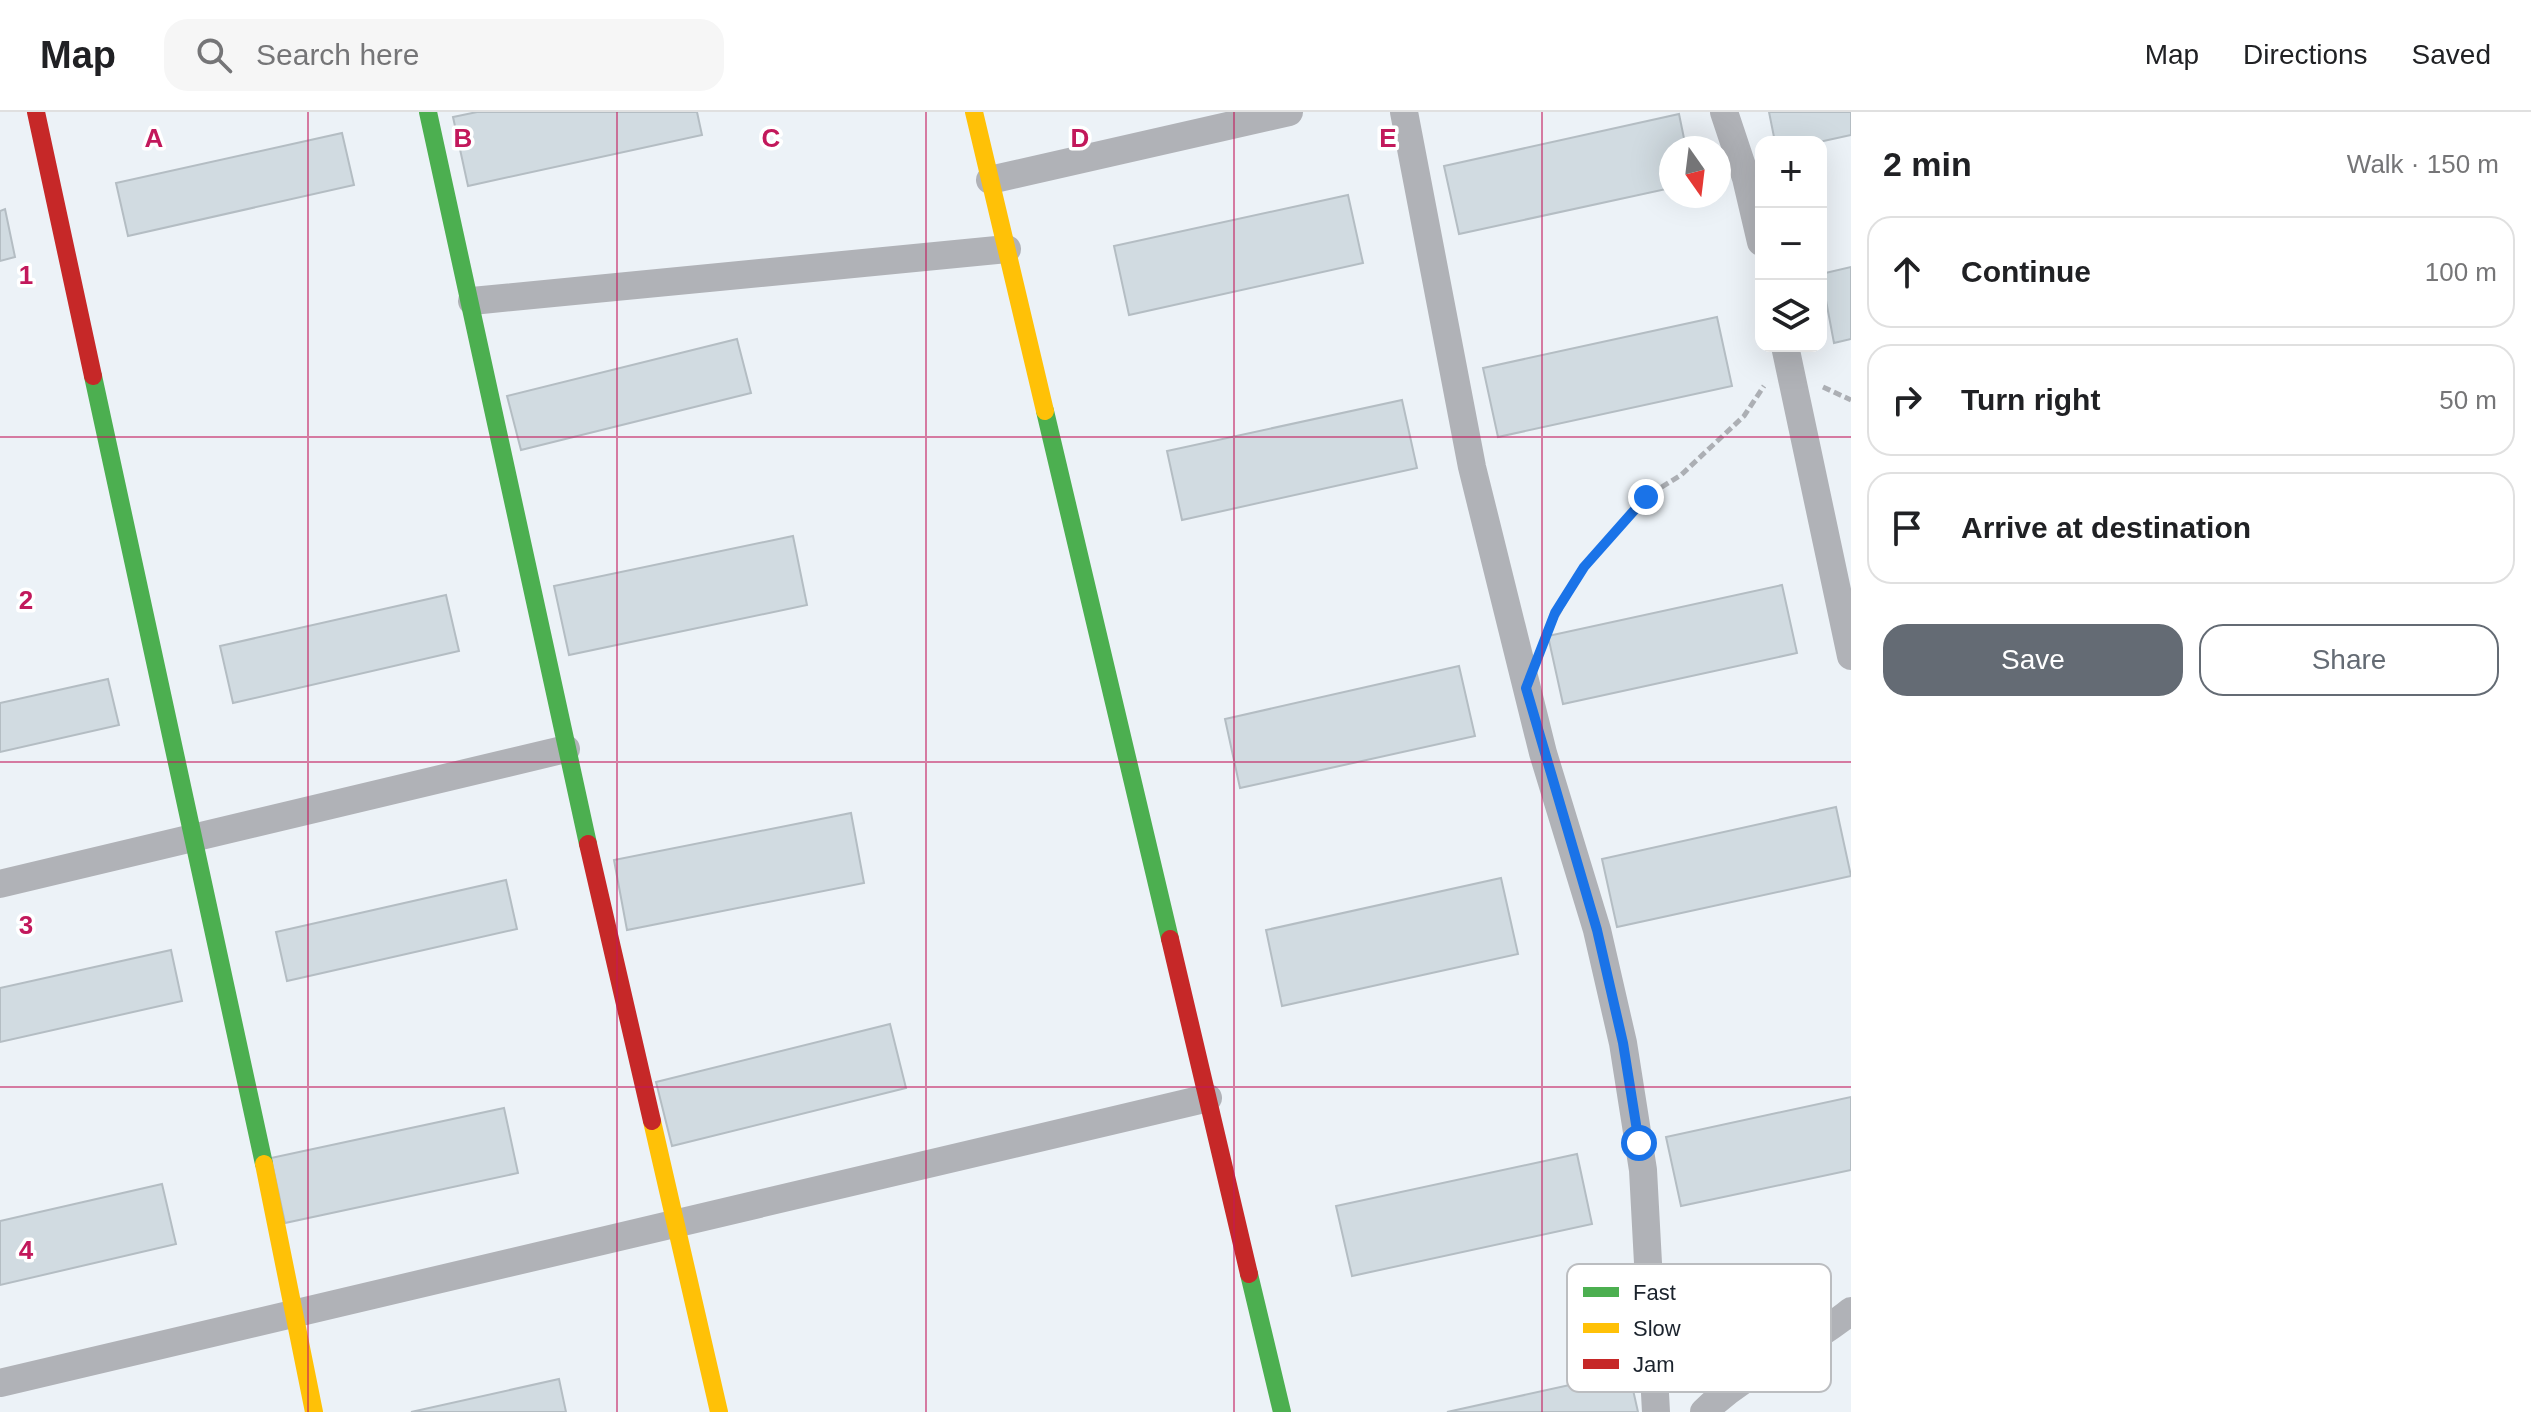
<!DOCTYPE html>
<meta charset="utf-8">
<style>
body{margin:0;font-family:Arial,sans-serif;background:#f6f6f6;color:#202124}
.controls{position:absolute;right:24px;top:24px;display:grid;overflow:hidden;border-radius:16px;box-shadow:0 8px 32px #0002}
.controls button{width:72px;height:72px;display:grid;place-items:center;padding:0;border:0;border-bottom:2px solid #e0e0e0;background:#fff;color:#202124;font:40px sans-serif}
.compass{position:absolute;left:1659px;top:24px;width:72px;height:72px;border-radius:50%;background:#fff;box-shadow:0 8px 32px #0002;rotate:166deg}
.stop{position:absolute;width:24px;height:24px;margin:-18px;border:6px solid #1a73e8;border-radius:50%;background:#fff}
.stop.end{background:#1a73e8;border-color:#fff;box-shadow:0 2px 8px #0008}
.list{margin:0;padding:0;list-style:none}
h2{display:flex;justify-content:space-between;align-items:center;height:104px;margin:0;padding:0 32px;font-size:34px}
h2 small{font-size:26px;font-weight:400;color:#757577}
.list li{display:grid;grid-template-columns:52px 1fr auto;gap:24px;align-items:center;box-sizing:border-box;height:112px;margin:0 16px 16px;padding:0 16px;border:2px solid #e0e0e0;border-radius:24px}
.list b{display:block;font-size:30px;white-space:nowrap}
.list em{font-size:26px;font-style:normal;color:#757577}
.actions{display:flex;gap:16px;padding:24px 32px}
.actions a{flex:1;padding:18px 0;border:2px solid #646b74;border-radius:24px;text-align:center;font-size:28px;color:#646b74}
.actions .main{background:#646b74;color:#fff}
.icon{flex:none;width:44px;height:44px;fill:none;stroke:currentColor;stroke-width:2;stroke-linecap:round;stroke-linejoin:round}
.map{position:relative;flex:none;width:1851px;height:1300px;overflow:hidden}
header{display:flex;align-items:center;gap:48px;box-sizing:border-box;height:112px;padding:0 40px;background:#fff;border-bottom:2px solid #e0e0e0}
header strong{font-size:38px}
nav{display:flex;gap:44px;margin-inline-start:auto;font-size:28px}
.search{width:560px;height:72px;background:#f6f6f6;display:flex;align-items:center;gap:20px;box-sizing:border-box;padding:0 28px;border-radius:24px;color:#757577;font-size:30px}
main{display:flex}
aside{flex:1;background:#fff}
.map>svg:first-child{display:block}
</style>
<header>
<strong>Map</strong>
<div class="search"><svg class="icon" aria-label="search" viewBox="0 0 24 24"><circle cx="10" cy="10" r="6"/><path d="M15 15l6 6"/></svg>Search here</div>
<nav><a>Map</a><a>Directions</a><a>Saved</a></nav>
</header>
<main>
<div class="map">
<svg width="1851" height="1300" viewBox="0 0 1851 1300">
<rect width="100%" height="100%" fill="#ecf2f7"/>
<!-- building -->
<path fill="#d1dbe1" stroke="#b4bdc3" stroke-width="2" d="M 477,0 L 697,0 L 702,23 L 468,74 L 453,5 Z
M 1769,0 L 1851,0 L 1851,23 L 1819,30 L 1775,30 Z
M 1679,2 L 1686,36 L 1671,36 L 1671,76 L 1459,122 L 1444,54 Z
M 342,21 L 354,73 L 128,124 L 116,71 Z
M 1348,83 L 1363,151 L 1129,203 L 1114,134 Z
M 5,97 L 15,145 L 0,149 L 0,99 Z
M 1851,155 L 1851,227 L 1834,231 L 1821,162 Z
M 1717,205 L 1732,274 L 1498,325 L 1483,256 Z
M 737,227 L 751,281 L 521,338 L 507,284 Z
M 1402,288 L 1417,356 L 1182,408 L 1167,339 Z
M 793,424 L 807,493 L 569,543 L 554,474 Z
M 1782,473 L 1797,541 L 1563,592 L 1548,524 Z
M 446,483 L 459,539 L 233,591 L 220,534 Z
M 1459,554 L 1475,624 L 1240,676 L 1225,607 Z
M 108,567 L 119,613 L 0,640 L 0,591 Z
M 1836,695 L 1851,764 L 1617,815 L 1602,747 Z
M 851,701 L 864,771 L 627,818 L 614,748 Z
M 1501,766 L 1518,842 L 1282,894 L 1266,818 Z
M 506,768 L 517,817 L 287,869 L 276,820 Z
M 171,838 L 182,889 L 0,930 L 0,876 Z
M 890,912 L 906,976 L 672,1034 L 656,970 Z
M 1851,985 L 1851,1058 L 1681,1094 L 1666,1025 Z
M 504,996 L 518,1061 L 285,1111 L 271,1046 Z
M 1577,1042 L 1592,1112 L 1352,1164 L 1336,1094 Z
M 162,1072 L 176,1132 L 0,1173 L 0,1109 Z
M 1629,1260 L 1638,1300 L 1447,1300 Z
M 559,1267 L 566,1300 L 411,1300 Z"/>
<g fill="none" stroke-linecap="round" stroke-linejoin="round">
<!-- path -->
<path stroke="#acafb4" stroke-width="5" stroke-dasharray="8 4" stroke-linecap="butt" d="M 1823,275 L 1851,288
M 1545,525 L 1584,455 L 1646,385 L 1681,363 L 1744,304 L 1764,274"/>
<!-- street -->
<path stroke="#b0b2b7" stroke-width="28" d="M 1404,0 L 1472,355 L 1543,641 L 1597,818 L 1623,931 L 1643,1058 L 1656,1300
M 1724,0 L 1746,66 L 1761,130
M 990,68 L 1289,0
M 472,189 L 1007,137
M 1785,234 L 1851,544
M 0,772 L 566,637
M 0,1271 L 1208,986
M 1704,1300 C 1747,1257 1805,1237 1851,1199"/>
<!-- fast -->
<path stroke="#4caf50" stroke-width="18" d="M 428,0 L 588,732
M 93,264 L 264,1052
M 1045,299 L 1170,827
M 1249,1162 L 1282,1300"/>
<!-- slow -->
<path stroke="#ffc107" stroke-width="18" d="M 974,0 L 1045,299
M 652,1009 L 719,1300
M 264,1052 L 314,1300"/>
<!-- jam -->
<path stroke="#c62828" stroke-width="18" d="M 36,0 L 93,264
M 588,732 L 652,1009
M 1170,827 L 1249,1162"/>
</g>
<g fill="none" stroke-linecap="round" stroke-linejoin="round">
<!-- route -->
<path stroke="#1a73e8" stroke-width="10" d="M 1639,1031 L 1623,931 L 1597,818 L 1526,576 L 1555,501 L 1584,455 L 1646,385"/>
</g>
<!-- grid -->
<path fill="none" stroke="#c2185b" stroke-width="2" stroke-opacity="0.55" d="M 308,0 L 308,1300M 617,0 L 617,1300M 926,0 L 926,1300M 1234,0 L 1234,1300M 1542,0 L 1542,1300M 0,325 L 1851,325M 0,650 L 1851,650M 0,975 L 1851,975"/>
<!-- legend -->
<rect x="1567" y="1152" width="264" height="128" rx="12" fill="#fff" stroke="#bbbdc0" stroke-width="2"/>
<rect x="1583" y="1175" width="36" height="10" fill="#4caf50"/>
<rect x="1583" y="1211" width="36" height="10" fill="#ffc107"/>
<rect x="1583" y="1247" width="36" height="10" fill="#c62828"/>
<g font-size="22" fill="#1b232d">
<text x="1633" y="1188">Fast</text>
<text x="1633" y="1224">Slow</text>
<text x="1633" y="1260">Jam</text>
</g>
<g font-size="26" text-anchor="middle" font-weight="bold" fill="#c2185b" stroke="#fff" stroke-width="7" stroke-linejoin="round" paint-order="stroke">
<text x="154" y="35">A</text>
<text x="463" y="35">B</text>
<text x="771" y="35">C</text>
<text x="1080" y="35">D</text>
<text x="1388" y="35">E</text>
<text x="26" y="172">1</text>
<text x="26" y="497">2</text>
<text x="26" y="822">3</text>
<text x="26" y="1147">4</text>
</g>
</svg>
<div class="controls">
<button>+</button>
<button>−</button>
<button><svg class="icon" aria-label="layers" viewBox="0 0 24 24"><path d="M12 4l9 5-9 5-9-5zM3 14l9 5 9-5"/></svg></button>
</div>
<svg class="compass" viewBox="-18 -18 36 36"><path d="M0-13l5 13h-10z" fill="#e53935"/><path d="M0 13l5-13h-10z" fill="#757577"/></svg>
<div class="stop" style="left:1639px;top:1031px"></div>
<div class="stop end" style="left:1646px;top:385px"></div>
</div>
<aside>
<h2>2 min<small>Walk · 150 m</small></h2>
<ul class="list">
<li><svg class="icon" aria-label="ahead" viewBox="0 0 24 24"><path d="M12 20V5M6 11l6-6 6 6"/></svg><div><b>Continue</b></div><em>100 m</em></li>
<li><svg class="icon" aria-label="right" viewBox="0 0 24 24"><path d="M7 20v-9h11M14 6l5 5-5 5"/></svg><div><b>Turn right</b></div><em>50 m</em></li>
<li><svg class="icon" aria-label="arrive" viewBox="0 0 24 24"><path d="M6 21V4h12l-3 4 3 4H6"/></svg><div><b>Arrive at destination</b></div></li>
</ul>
<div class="actions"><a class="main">Save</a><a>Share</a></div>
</aside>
</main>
